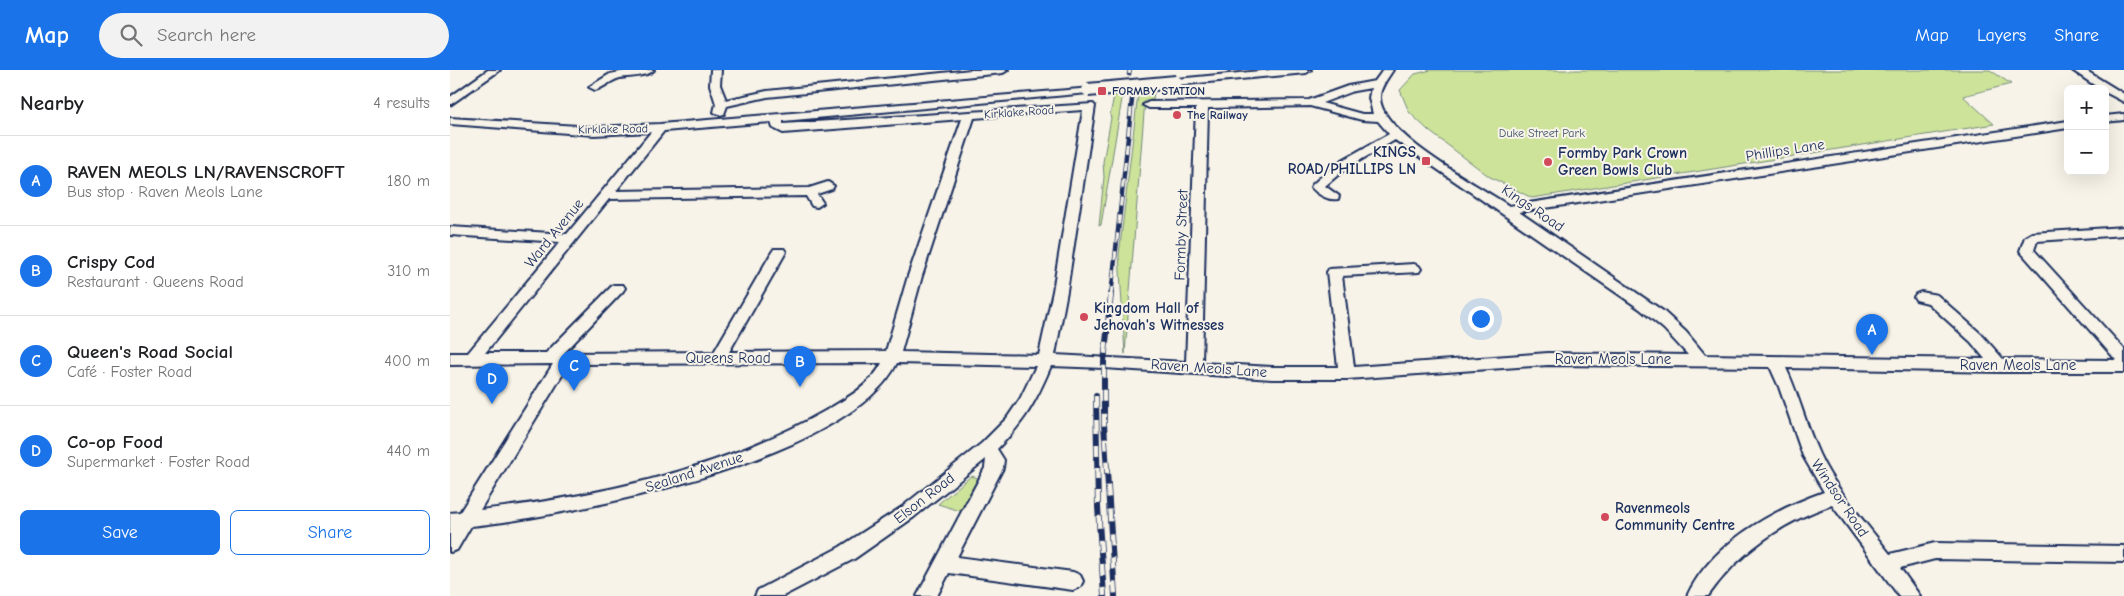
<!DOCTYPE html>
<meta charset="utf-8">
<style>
body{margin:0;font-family:"Comic Neue",sans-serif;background:#f2f2f2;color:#202124}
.controls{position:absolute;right:15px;top:15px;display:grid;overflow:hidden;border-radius:8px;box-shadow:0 5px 20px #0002}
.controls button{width:45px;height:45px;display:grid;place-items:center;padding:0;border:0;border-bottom:1px solid #e0e0e0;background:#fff;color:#202124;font:25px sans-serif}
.you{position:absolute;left:1030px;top:248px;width:18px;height:18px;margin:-12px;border:4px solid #fff;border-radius:50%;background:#1a73e8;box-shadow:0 0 0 8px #1a73e833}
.badge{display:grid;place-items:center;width:32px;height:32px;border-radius:50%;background:#1a73e8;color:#fff;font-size:16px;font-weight:700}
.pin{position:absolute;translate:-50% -41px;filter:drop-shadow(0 1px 2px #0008)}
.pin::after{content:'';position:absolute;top:26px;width:18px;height:15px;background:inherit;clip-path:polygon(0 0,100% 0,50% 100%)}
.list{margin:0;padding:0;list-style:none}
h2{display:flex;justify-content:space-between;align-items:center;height:65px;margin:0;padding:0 20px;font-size:21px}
h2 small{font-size:16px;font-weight:400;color:#757577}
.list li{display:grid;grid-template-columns:32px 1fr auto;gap:15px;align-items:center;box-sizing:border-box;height:90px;padding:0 20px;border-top:1px solid #e0e0e0}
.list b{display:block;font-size:19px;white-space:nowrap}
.list p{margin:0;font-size:16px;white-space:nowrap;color:#757577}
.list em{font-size:16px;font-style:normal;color:#757577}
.actions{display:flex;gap:10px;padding:15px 20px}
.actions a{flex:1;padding:11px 0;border:1px solid #1a73e8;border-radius:8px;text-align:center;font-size:18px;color:#1a73e8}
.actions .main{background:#1a73e8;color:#fff}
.icon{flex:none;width:28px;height:28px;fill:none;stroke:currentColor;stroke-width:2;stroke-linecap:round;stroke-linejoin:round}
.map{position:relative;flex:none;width:1674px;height:526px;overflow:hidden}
header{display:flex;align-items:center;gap:30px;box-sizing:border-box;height:70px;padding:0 25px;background:#1a73e8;color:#fff}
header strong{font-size:24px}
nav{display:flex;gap:28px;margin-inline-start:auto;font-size:18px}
.search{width:350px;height:45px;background:#f2f2f2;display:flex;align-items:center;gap:12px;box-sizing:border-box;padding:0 18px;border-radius:28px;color:#757577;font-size:19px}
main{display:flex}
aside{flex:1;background:#fff}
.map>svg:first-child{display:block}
</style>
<header>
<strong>Map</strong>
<div class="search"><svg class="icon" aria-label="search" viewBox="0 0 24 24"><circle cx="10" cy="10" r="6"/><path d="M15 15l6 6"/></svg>Search here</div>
<nav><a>Map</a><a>Layers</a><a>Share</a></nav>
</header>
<main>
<aside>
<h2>Nearby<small>4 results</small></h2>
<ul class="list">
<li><span class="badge">A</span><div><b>RAVEN MEOLS LN/RAVENSCROFT</b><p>Bus stop · Raven Meols Lane</p></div><em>180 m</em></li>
<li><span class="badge">B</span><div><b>Crispy Cod</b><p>Restaurant · Queens Road</p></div><em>310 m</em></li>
<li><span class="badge">C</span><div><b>Queen's Road Social</b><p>Café · Foster Road</p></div><em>400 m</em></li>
<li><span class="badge">D</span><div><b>Co-op Food</b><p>Supermarket · Foster Road</p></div><em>440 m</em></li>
</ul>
<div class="actions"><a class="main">Save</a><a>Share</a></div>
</aside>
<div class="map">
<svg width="1674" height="526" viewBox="0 0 1674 526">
<rect width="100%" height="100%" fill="#f7f3e8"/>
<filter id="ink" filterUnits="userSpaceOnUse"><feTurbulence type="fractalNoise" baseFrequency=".02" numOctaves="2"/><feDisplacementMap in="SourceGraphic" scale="10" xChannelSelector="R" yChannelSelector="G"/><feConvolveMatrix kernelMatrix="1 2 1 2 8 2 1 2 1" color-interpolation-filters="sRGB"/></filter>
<g filter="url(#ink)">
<!-- green -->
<path fill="#cce399" stroke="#74897c" d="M 981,0 L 1540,0 L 1561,14 L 1513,26 L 1544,54 L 1082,128 L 1040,107 L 979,61 L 959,42 L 950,20 L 965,4 Z
M 705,14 L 703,30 L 695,30 L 675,284 L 669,185 L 689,15 Z
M 666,17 L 674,17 L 651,155 L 649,156 L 654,107 L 653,92 L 661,48 L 660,45 Z
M 521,406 L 528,408 L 510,441 L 488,434 Z"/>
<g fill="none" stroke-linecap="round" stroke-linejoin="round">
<defs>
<path id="minor" d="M 38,0 L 50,0 L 0,35 L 0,27 Z
M 180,0 L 204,0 C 197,7 180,6 170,8 C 161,10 154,18 145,20 L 139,17 L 160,4 Z
M 261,0 L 271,0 L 270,15 L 276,30 L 317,21 L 521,0 L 558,0 L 553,3 L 317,27 L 277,36 L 274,44 L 270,45 L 264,42 L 266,34 L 260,15 Z
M 821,0 L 861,0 L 856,3 L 726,15 L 721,12 L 726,9 Z
M 933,0 L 943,0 C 938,8 930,17 930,27 C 929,64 1030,116 1059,136 L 1618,51 L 1618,58 L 1069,142 L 1213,241 L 1236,262 L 1255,285 L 1535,289 L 1521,272 L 1478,233 L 1466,230 L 1464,227 L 1466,224 L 1471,222 L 1487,225 L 1531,264 L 1553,289 L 1666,290 L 1570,181 L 1575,167 L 1582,163 L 1674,157 L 1674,165 L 1587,171 L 1584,180 L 1674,279 L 1674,302 L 1550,302 L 1336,298 C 1349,325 1356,356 1369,384 C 1385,419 1416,453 1440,484 L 1485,473 L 1674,476 L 1674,492 L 1485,489 L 1450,498 L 1470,526 L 1449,526 L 1382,435 C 1333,451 1288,483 1258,526 L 1237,526 C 1261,474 1323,440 1374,422 L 1353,386 L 1329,317 L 1320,297 L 1098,295 L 897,309 L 822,309 L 654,298 L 601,296 C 585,333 576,350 547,379 L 554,390 L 553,398 L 507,487 L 623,502 L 630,505 L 633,511 L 630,517 L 623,520 L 499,503 L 487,526 L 467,526 L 535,398 L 536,389 L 464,447 L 404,489 L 333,526 L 305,526 L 308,520 L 390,477 L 452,437 L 532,373 L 557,348 L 570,329 L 586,296 L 447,293 C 401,389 121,446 21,456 L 7,480 L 0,482 L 0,443 L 10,442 L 103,294 L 0,295 L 0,283 L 18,283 L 110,172 L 0,165 L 0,157 L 117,164 L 201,62 L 144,65 L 0,54 L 0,48 L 144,57 L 210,54 L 642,18 L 644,20 L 638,23 L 333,51 L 333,54 L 643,34 L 645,36 L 617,221 L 605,285 L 736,292 L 746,38 L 699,38 L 693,35 L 699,32 L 859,30 L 898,16 L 925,11 ZM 921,18 L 919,28 L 923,44 L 912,44 L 872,33 L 904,21 ZM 860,36 L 912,50 L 928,51 L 939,64 L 887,93 L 863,114 L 861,117 C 867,124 878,131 888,129 L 889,126 L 875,116 L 895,99 L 945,70 L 1190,239 L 1214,259 L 1238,285 L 1098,283 L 904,297 L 892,206 L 969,202 L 971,199 L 969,196 L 964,194 L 879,199 L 877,202 L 888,297 L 822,297 L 752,293 L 758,38 ZM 633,40 L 603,221 L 589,285 L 451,282 L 472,206 L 524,48 ZM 512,49 L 458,206 L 436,281 L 279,282 L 336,182 L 334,179 L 324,179 L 322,182 L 264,282 L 114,283 L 173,221 L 175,218 L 173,215 L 163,215 L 96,283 L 35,283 L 159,129 L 356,126 L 362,136 L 367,137 L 373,133 L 367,124 L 382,119 L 384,116 L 378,112 L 359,118 L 166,121 L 214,61 L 321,52 L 323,58 L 333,63 ZM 432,293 C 420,316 396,329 375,341 C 273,399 146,427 30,440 L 119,294 Z
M 1622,0 L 1635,0 L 1674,24 L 1674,32 L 1655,22 L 1655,19 L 1650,19 Z
M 1674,44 L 1674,50 L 1655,52 L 1655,46 Z"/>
</defs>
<!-- minor casing -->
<use href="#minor" stroke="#1b2f5e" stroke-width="4"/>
<!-- minor -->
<use href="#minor" fill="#f7f3e8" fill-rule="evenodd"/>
<defs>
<path id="rail-far1" d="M 679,4 L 680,0
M 661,226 L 684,11"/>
<path id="rail" d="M 661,224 L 654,292 L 654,354 L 665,526
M 646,326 L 648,437 L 654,526"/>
</defs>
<!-- rail-far1 casing -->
<use href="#rail-far1" stroke="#1b2f5e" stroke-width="4.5"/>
<!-- rail casing -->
<use href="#rail" stroke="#1b2f5e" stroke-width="6"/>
<!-- rail-far1 -->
<use href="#rail-far1" stroke="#f7f3e8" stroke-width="3" stroke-dasharray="9" stroke-linecap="butt"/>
<!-- rail -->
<use href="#rail" stroke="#f7f3e8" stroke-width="4.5" stroke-dasharray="12" stroke-linecap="butt"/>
<defs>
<path id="minor-bridge" d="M 638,20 L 726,12"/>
</defs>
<!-- minor-bridge casing -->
<use href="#minor-bridge" stroke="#1b2f5e" stroke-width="16" stroke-linecap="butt"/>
<!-- minor-bridge -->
<use href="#minor-bridge" stroke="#f7f3e8" stroke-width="12"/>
</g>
</g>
<!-- markers -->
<g fill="#d1495b" stroke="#f7f3e8" stroke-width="2">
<rect x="647" y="16" width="10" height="10" rx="2.5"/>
<circle cx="727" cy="45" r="5"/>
<rect x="971" y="86" width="10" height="10" rx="2.5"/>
<circle cx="1098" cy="92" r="5"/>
<circle cx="634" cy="247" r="5"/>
<circle cx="1155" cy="447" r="5"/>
</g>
<g text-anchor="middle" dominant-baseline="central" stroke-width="4" stroke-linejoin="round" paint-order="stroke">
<!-- far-poi labels -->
<g font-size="12" font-weight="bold" fill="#1b2f5e" stroke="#f7f3e8" text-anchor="start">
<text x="662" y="21">FORMBY STATION</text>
<text x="737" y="45">The Railway</text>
</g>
<!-- far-street labels -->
<g font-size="12" fill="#1b2f5e" stroke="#f7f3e8">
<text transform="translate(569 42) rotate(-4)">Kirklake Road</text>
<text transform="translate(163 59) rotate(-1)">Kirklake Road</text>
</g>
<!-- far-park labels -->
<g font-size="12" fill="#3e536a" stroke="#f7f3e8">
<text x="1092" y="63">Duke Street Park</text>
</g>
<!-- street labels -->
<g font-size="15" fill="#1b2f5e" stroke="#f7f3e8">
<text transform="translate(1335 80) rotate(-9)">Phillips Lane</text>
<text transform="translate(1083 138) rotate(34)">Kings Road</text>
<text transform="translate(104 163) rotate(-51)">Ward Avenue</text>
<text transform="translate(731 165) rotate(-88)">Formby Street</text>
<text x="278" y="288">Queens Road</text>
<text x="1163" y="289">Raven Meols Lane</text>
<text x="1568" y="295">Raven Meols Lane</text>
<text transform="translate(759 298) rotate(4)">Raven Meols Lane</text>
<text transform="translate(244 402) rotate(-18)">Sealand Avenue</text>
<text transform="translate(474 428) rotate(-38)">Elson Road</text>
<text transform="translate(1390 428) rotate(56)">Windsor Road</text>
</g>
<!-- poi labels -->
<g font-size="15" font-weight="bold" fill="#1b2f5e" stroke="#f7f3e8" text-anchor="start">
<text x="966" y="82" text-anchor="end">KINGS<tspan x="966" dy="17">ROAD/PHILLIPS LN</tspan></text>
<text x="1108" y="83">Formby Park Crown<tspan x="1108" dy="17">Green Bowls Club</tspan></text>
<text x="644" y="238">Kingdom Hall of<tspan x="644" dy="17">Jehovah's Witnesses</tspan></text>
<text x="1165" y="438">Ravenmeols<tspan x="1165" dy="17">Community Centre</tspan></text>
</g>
</g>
</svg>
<div class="controls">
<button>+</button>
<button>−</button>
</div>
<div class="you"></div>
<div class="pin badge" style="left:1422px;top:285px">A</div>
<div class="pin badge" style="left:350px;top:317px">B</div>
<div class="pin badge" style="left:124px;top:321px">C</div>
<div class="pin badge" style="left:42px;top:334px">D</div>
</div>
</main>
